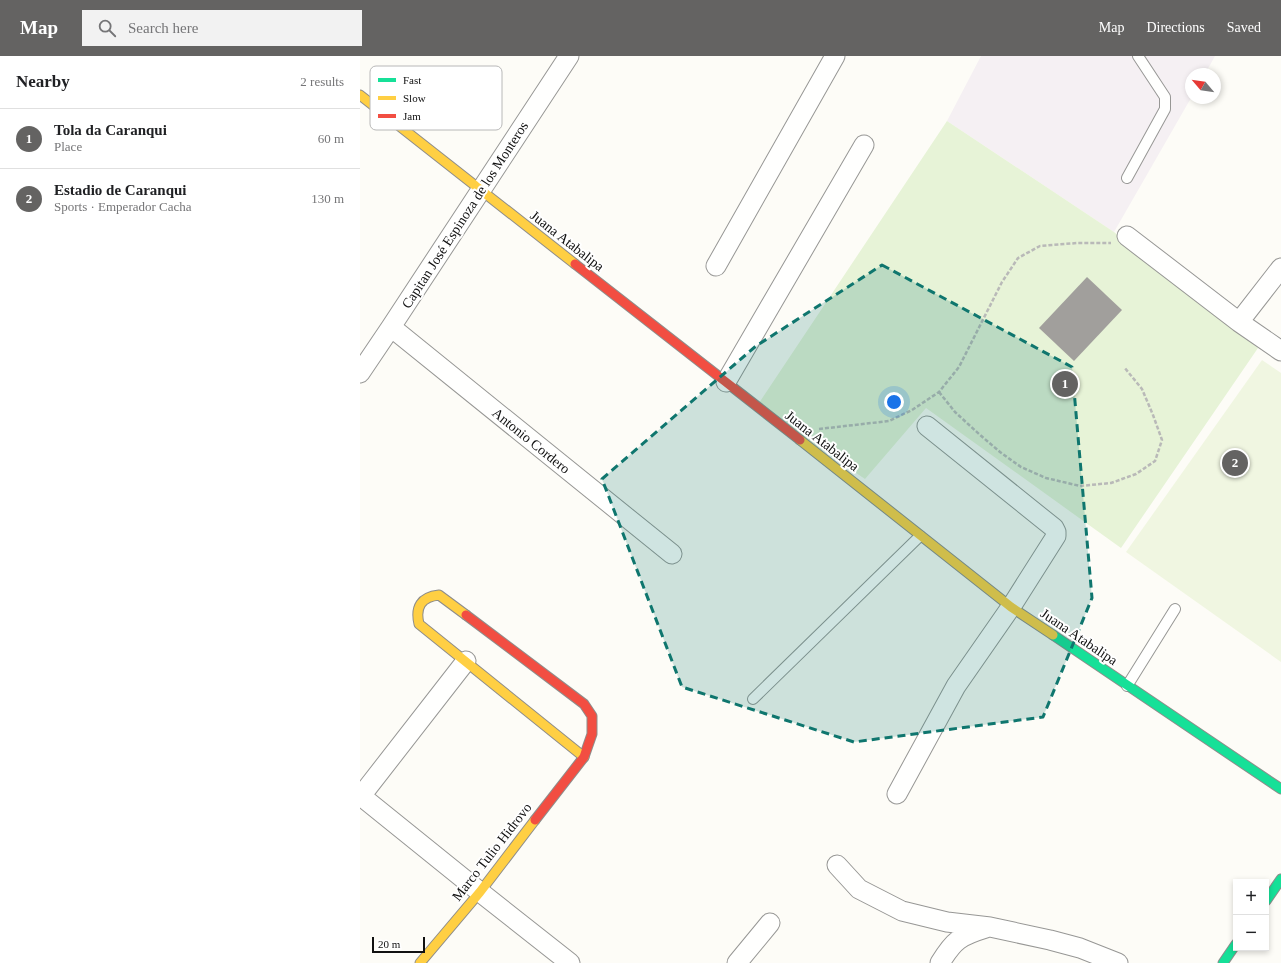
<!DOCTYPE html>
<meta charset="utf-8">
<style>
body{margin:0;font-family:Georgia,serif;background:#f2f2f2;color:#202124}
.controls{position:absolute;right:12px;bottom:12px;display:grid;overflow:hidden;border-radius:0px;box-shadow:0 2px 6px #0003}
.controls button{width:36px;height:36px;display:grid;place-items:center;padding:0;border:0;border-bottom:1px solid #e0e0e0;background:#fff;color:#202124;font:20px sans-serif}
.compass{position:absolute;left:825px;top:12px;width:36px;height:36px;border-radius:50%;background:#fff;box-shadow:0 2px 6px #0003;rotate:299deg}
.scale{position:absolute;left:12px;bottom:10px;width:53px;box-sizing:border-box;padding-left:4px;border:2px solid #111;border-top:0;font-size:11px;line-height:14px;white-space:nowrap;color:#111;-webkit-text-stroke:3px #fff;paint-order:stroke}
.you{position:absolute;left:534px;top:346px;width:14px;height:14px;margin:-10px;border:3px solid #fff;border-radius:50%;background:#1a73e8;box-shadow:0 0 0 6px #1a73e833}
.badge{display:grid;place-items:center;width:26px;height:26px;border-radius:50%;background:#646362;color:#fff;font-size:13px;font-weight:700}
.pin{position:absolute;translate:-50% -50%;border:2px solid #fff;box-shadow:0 1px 4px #0006}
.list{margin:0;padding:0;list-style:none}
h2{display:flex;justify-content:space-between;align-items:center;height:52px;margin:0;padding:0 16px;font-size:17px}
h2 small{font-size:13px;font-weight:400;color:#757577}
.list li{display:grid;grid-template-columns:26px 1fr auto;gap:12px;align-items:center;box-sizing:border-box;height:60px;padding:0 16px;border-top:1px solid #e0e0e0}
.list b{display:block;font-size:15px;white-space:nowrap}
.list p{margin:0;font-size:13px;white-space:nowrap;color:#757577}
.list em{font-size:13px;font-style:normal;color:#757577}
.icon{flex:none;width:22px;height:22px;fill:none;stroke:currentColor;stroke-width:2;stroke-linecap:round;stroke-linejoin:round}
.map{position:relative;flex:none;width:921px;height:907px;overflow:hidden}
header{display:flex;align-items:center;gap:24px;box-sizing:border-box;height:56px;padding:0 20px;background:#646362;color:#fff}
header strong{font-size:19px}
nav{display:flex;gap:22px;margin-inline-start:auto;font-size:14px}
.search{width:280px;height:36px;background:#f2f2f2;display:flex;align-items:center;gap:10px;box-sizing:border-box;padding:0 14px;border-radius:0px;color:#757577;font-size:15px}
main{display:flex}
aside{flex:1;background:#fff}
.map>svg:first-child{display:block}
</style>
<header>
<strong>Map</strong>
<div class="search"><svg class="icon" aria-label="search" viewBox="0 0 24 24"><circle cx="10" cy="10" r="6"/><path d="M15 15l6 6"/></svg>Search here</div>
<nav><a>Map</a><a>Directions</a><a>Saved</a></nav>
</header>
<main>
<aside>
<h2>Nearby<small>2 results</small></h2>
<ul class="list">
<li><span class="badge">1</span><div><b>Tola da Caranqui</b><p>Place</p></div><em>60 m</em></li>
<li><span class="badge">2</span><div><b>Estadio de Caranqui</b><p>Sports · Emperador Cacha</p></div><em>130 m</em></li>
</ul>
</aside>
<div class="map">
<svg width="921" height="907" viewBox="0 0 921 907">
<rect width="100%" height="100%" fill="#fdfcf7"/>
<!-- industrial -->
<path fill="#f5f0f3" d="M 621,0 L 855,0 L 845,18 L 831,18 L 831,42 L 754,176 L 587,65 Z"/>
<!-- green -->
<path fill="#e7f3d7" d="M 587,65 L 754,176 L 898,292 L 761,492 L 566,352 L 505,423 L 397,350 Z"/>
<!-- pitch -->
<path fill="#f0f6e1" d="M 902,304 L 921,317 L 921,606 L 766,496 Z"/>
<!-- building -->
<path fill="#a19f9c" d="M 727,221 L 762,254 L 714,305 L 679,272 Z"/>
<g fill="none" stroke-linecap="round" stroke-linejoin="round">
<defs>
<path id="lane" d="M 767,122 L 805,53 L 805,41 L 778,0
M 767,630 L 815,553
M 393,643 L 560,480"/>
<path id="street" d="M 767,180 L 879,266 L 921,295
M 356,210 L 475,0
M 879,266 L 921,212
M 31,271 L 312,498
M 0,317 L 31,271 L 209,0
M 366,326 L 504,89
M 106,605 L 1,740 L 120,836 L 210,907
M 537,738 L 596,630 L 651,551 L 696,480 L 696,476 L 694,472 L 567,370
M 477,809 L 499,833 L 542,855 L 587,866 L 630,871 L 690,884 L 720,892 L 758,907
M 377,907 L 410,867
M 580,907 C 594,884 600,880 626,872"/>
<path id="fast" d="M 693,579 L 921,733
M 906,845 L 921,823
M 863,907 L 876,888"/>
<path id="slow" d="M 0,39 L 215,208
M 440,384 L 651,551 L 693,579
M 106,559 L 79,539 C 61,541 55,551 59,568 L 224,701
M 60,907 L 120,836 L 175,764"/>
<path id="jam" d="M 215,208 L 440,384
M 106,559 L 224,648 L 232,660 L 232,678 L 224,701 L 175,764"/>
</defs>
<!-- lane casing -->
<use href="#lane" stroke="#979795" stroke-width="12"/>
<!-- street casing -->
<use href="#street" stroke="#979795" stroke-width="21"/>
<!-- fast casing -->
<use href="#fast" stroke="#8e8d8b" stroke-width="11"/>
<!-- slow casing -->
<use href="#slow" stroke="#8e8d8b" stroke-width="11"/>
<!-- jam casing -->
<use href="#jam" stroke="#8e8d8b" stroke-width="11"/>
<!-- path -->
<path stroke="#b9b9b8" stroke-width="2.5" stroke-dasharray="4 2" stroke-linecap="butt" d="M 579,336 L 595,356 L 619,378 L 640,396 L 661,411 L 686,422 L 720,430 L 751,427 L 776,418 L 795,405 L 802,384 L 793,359 L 782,333 L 764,311
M 459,373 L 529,365 L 552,354 L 579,336 L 599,311 L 642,226 L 658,202 L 680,190 L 717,187 L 751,187"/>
<!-- lane -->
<use href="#lane" stroke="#fffffe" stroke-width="10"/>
<!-- street -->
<use href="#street" stroke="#fffffe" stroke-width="19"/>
<!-- fast -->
<use href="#fast" stroke="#16e098" stroke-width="9"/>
<!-- slow -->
<use href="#slow" stroke="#ffcf43" stroke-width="9"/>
<!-- jam -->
<use href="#jam" stroke="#f24e42" stroke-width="9"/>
</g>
<!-- marked area -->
<path fill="#0f766e" fill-opacity="0.2" stroke="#0f766e" stroke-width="3" stroke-dasharray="8 5" stroke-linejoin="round" d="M 522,209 L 712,311 L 732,542 L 683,661 L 494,686 L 322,631 L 242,423 L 396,290 Z"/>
<g text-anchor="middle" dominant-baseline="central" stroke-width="4" stroke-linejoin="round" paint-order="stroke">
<!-- street labels -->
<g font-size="14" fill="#111" stroke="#fff">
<text transform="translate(105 159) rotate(-57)">Capitan José Espinoza de los Monteros</text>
<text transform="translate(207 185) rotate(38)">Juana Atabalipa</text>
<text transform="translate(171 385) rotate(39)">Antonio Cordero</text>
<text transform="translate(462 385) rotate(38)">Juana Atabalipa</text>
<text transform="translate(719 581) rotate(34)">Juana Atabalipa</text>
<text transform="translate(132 796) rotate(-52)">Marco Tulio Hidrovo</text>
</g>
</g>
<!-- legend -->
<rect x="10" y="10" width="132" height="64" rx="6" fill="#fff" stroke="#b8b8b8" stroke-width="1"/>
<rect x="18" y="22" width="18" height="4" fill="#16e098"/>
<rect x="18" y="40" width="18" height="4" fill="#ffcf43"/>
<rect x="18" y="58" width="18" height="4" fill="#f24e42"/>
<g font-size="11" fill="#111">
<text x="43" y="28">Fast</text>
<text x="43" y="46">Slow</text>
<text x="43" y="64">Jam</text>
</g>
</svg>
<div class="controls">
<button>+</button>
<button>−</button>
</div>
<svg class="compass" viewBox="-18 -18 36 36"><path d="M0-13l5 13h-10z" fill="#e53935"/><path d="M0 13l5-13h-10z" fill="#757577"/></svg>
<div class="scale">20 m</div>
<div class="you"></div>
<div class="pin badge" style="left:705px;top:328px">1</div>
<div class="pin badge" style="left:875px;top:407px">2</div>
</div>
</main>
